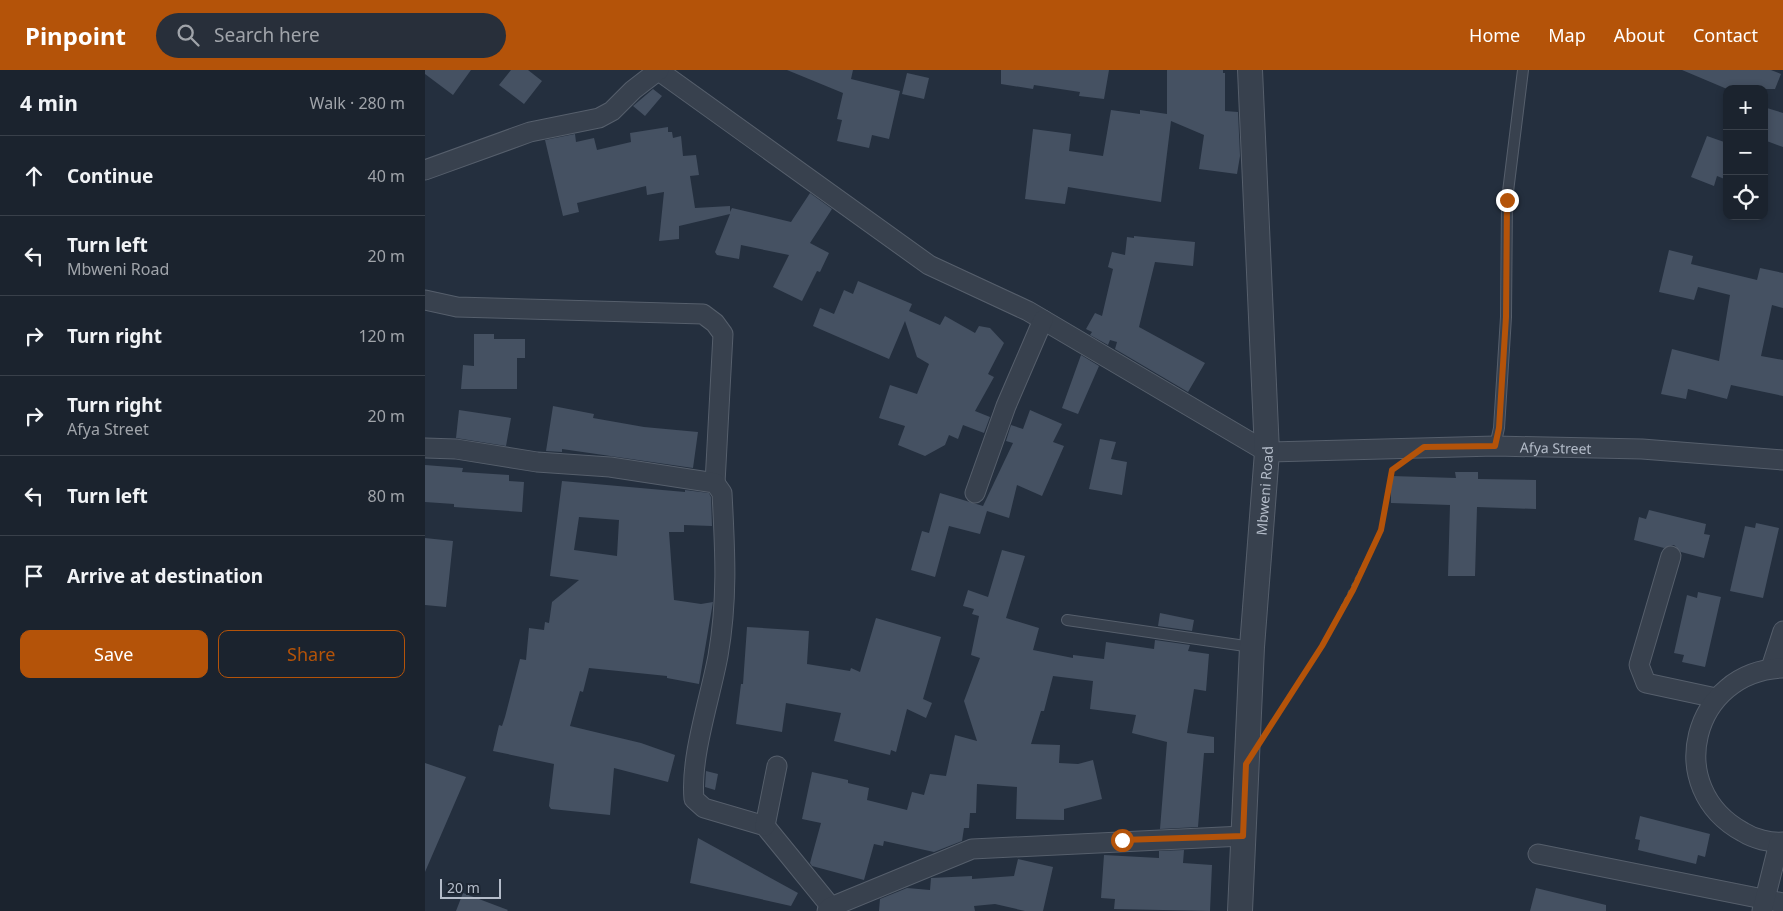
<!DOCTYPE html>
<meta charset="utf-8">
<style>
body{margin:0;font-family:"Noto Sans",sans-serif;background:#282f3a;color:#f1f3f6}
.controls{position:absolute;right:15px;top:15px;display:grid;overflow:hidden;border-radius:10px;box-shadow:0 2px 8px #0003}
.controls button{width:45px;height:45px;display:grid;place-items:center;padding:0;border:0;border-bottom:1px solid #39404a;background:#1b232e;color:#f1f3f6;font:25px sans-serif}
.scale{position:absolute;left:15px;bottom:12px;width:61px;box-sizing:border-box;padding-left:5px;border:2px solid #b4bcc9;border-top:0;font-size:14px;line-height:18px;white-space:nowrap;color:#b4bcc9;-webkit-text-stroke:4px #1d2633;paint-order:stroke}
.stop{position:absolute;width:15px;height:15px;margin:-11px;border:4px solid #b45309;border-radius:50%;background:#fff}
.stop.end{background:#b45309;border-color:#fff;box-shadow:0 1px 5px #0008}
.list{margin:0;padding:0;list-style:none}
h2{display:flex;justify-content:space-between;align-items:center;height:65px;margin:0;padding:0 20px;font-size:21px}
h2 small{font-size:16px;font-weight:400;color:#a0a4aa}
.list li{display:grid;grid-template-columns:32px 1fr auto;gap:15px;align-items:center;box-sizing:border-box;height:80px;padding:0 20px;border-top:1px solid #39404a}
.list b{display:block;font-size:19px;white-space:nowrap}
.list p{margin:0;font-size:16px;white-space:nowrap;color:#a0a4aa}
.list em{font-size:16px;font-style:normal;color:#a0a4aa}
.actions{display:flex;gap:10px;padding:15px 20px}
.actions a{flex:1;padding:11px 0;border:1px solid #b45309;border-radius:10px;text-align:center;font-size:18px;color:#b45309}
.actions .main{background:#b45309;color:#fff}
.icon{flex:none;width:28px;height:28px;fill:none;stroke:currentColor;stroke-width:2;stroke-linecap:round;stroke-linejoin:round}
.map{position:relative;flex:none;width:1358px;height:841px;overflow:hidden}
header{display:flex;align-items:center;gap:30px;box-sizing:border-box;height:70px;padding:0 25px;background:#b45309;color:#fff}
header strong{font-size:24px}
nav{display:flex;gap:28px;margin-inline-start:auto;font-size:18px}
.search{width:350px;height:45px;background:#282f3a;display:flex;align-items:center;gap:12px;box-sizing:border-box;padding:0 18px;border-radius:28px;color:#a0a4aa;font-size:19px}
main{display:flex}
aside{flex:1;background:#1b232e}
.map>svg:first-child{display:block}
</style>
<header>
<strong>Pinpoint</strong>
<div class="search"><svg class="icon" aria-label="search" viewBox="0 0 24 24"><circle cx="10" cy="10" r="6"/><path d="M15 15l6 6"/></svg>Search here</div>
<nav><a>Home</a><a>Map</a><a>About</a><a>Contact</a></nav>
</header>
<main>
<aside>
<h2>4 min<small>Walk · 280 m</small></h2>
<ul class="list">
<li><svg class="icon" aria-label="ahead" viewBox="0 0 24 24"><path d="M12 20V5M6 11l6-6 6 6"/></svg><div><b>Continue</b></div><em>40 m</em></li>
<li><svg class="icon" aria-label="left" viewBox="0 0 24 24"><path d="M17 20v-9H6M10 6l-5 5 5 5"/></svg><div><b>Turn left</b><p>Mbweni Road</p></div><em>20 m</em></li>
<li><svg class="icon" aria-label="right" viewBox="0 0 24 24"><path d="M7 20v-9h11M14 6l5 5-5 5"/></svg><div><b>Turn right</b></div><em>120 m</em></li>
<li><svg class="icon" aria-label="right" viewBox="0 0 24 24"><path d="M7 20v-9h11M14 6l5 5-5 5"/></svg><div><b>Turn right</b><p>Afya Street</p></div><em>20 m</em></li>
<li><svg class="icon" aria-label="left" viewBox="0 0 24 24"><path d="M17 20v-9H6M10 6l-5 5 5 5"/></svg><div><b>Turn left</b></div><em>80 m</em></li>
<li><svg class="icon" aria-label="arrive" viewBox="0 0 24 24"><path d="M6 21V4h12l-3 4 3 4H6"/></svg><div><b>Arrive at destination</b></div></li>
</ul>
<div class="actions"><a class="main">Save</a><a>Share</a></div>
</aside>
<div class="map">
<svg width="1358" height="841" viewBox="0 0 1358 841">
<rect width="100%" height="100%" fill="#242f3e"/>
<!-- building -->
<path fill="#455162" fill-rule="evenodd" d="M 0,0 L 46,0 L 28,25 L 0,4 Z
M 86,0 L 103,0 L 117,11 L 99,34 L 74,15 Z
M 362,0 L 428,0 L 426,9 L 475,21 L 464,69 L 447,65 L 444,78 L 412,71 L 417,50 L 412,49 L 418,23 Z
M 576,0 L 684,0 L 679,29 L 654,26 L 655,22 L 609,15 L 608,19 L 576,14 Z
M 742,0 L 798,0 L 798,3 L 800,3 L 800,41 L 813,42 L 815,86 L 812,104 L 774,99 L 779,65 L 746,51 L 736,132 L 643,117 L 640,134 L 600,129 L 608,59 L 646,64 L 644,81 L 678,86 L 686,40 L 715,44 L 715,40 L 742,44 Z
M 1257,0 L 1346,0 L 1356,4 L 1350,19 L 1302,19 Z
M 482,3 L 504,8 L 499,29 L 477,24 Z
M 228,19 L 237,26 L 220,46 L 208,36 Z
M 1342,38 L 1358,43 L 1358,77 L 1339,70 L 1339,48 Z
M 243,57 L 243,62 L 247,62 L 248,68 L 256,66 L 258,86 L 271,85 L 274,105 L 265,106 L 270,138 L 305,136 L 305,142 L 307,138 L 366,152 L 385,123 L 407,139 L 385,173 L 404,183 L 395,202 L 392,201 L 377,231 L 348,217 L 364,185 L 316,175 L 314,189 L 292,185 L 290,182 L 305,144 L 254,156 L 254,169 L 234,171 L 239,122 L 222,125 L 221,116 L 152,133 L 154,142 L 138,146 L 120,70 L 150,64 L 151,72 L 169,68 L 172,80 L 206,72 L 205,63 Z
M 1282,66 L 1302,73 L 1302,110 L 1292,106 L 1289,116 L 1266,107 Z
M 709,166 L 770,172 L 768,196 L 730,192 L 714,257 L 780,293 L 763,322 L 690,279 L 692,272 L 685,270 L 683,275 L 665,265 L 667,262 L 661,259 L 670,243 L 677,246 L 688,199 L 683,197 L 687,182 L 700,185 L 702,167 L 709,168 Z
M 1244,180 L 1268,186 L 1266,194 L 1332,210 L 1335,198 L 1358,203 L 1358,238 L 1347,235 L 1336,286 L 1358,290 L 1358,326 L 1306,315 L 1302,329 L 1263,319 L 1261,329 L 1236,324 L 1247,279 L 1294,291 L 1305,225 L 1273,217 L 1269,230 L 1234,222 Z
M 433,211 L 487,234 L 484,241 L 515,255 L 520,246 L 550,263 L 554,256 L 565,258 L 579,273 L 563,304 L 569,307 L 550,341 L 565,347 L 559,363 L 538,355 L 533,369 L 524,365 L 520,375 L 500,386 L 473,375 L 480,356 L 454,348 L 465,315 L 492,324 L 504,294 L 492,287 L 480,251 L 464,289 L 388,256 L 395,238 L 409,244 L 419,220 L 428,224 Z
M 49,264 L 69,264 L 69,269 L 100,269 L 100,288 L 92,288 L 92,319 L 36,319 L 38,295 L 49,296 Z
M 656,285 L 674,296 L 653,344 L 637,338 Z
M 128,336 L 169,344 L 168,348 L 219,357 L 273,362 L 268,398 L 137,379 L 137,382 L 121,381 Z
M 34,340 L 86,348 L 81,376 L 31,368 Z
M 605,340 L 637,354 L 628,372 L 639,376 L 617,426 L 592,415 L 584,448 L 562,441 L 555,464 L 524,456 L 510,507 L 486,500 L 497,461 L 504,463 L 515,423 L 558,436 L 588,373 L 581,371 L 586,355 L 598,359 Z
M 675,369 L 691,372 L 686,389 L 702,392 L 697,425 L 664,419 Z
M 0,395 L 38,398 L 37,402 L 84,405 L 84,411 L 99,412 L 97,442 L 29,437 L 29,434 L 0,432 Z
M 1030,402 L 1053,402 L 1053,409 L 1111,410 L 1111,439 L 1052,437 L 1050,506 L 1023,506 L 1025,435 L 966,433 L 966,406 L 1031,408 Z
M 137,411 L 260,422 L 260,420 L 284,423 L 286,427 L 287,456 L 259,455 L 259,462 L 244,462 L 249,530 L 276,534 L 288,532 L 274,614 L 242,608 L 242,606 L 164,598 L 158,622 L 155,621 L 145,656 L 216,673 L 250,685 L 243,712 L 189,698 L 185,745 L 126,739 L 124,736 L 129,694 L 68,681 L 74,655 L 77,656 L 80,647 L 95,589 L 101,590 L 104,558 L 119,560 L 120,552 L 124,553 L 127,532 L 154,510 L 125,506 ZM 154,447 L 194,450 L 192,486 L 149,480 Z
M 1224,440 L 1281,454 L 1279,464 L 1285,465 L 1279,488 L 1256,482 L 1249,475 L 1239,478 L 1209,470 L 1214,447 L 1221,449 Z
M 1331,453 L 1354,458 L 1338,528 L 1305,521 L 1320,456 L 1330,458 Z
M 0,468 L 28,471 L 21,537 L 0,535 Z
M 577,480 L 600,486 L 581,548 L 614,558 L 608,580 L 648,588 L 648,585 L 679,589 L 681,572 L 729,579 L 730,570 L 765,575 L 763,581 L 784,584 L 781,621 L 769,619 L 762,663 L 789,667 L 789,683 L 779,683 L 773,757 L 735,759 L 742,672 L 707,663 L 711,645 L 665,639 L 668,611 L 628,606 L 619,641 L 616,641 L 606,674 L 635,675 L 634,693 L 653,694 L 668,690 L 677,729 L 639,739 L 639,750 L 591,749 L 592,717 L 552,714 L 551,743 L 545,743 L 544,758 L 539,758 L 537,771 L 509,782 L 459,771 L 458,776 L 449,774 L 439,810 L 387,796 L 385,793 L 396,753 L 377,749 L 387,702 L 423,710 L 423,713 L 444,718 L 442,730 L 482,740 L 487,722 L 499,725 L 505,704 L 521,706 L 530,665 L 552,671 L 539,631 L 555,588 L 546,585 L 554,546 L 547,544 L 549,539 L 538,536 L 543,520 L 563,527 Z
M 1273,522 L 1296,527 L 1280,597 L 1257,592 L 1259,585 L 1249,583 L 1262,525 L 1272,528 Z
M 735,543 L 769,550 L 767,561 L 733,556 Z
M 451,548 L 516,567 L 498,629 L 507,633 L 501,648 L 482,639 L 471,682 L 466,680 L 465,685 L 409,671 L 416,643 L 361,633 L 357,662 L 311,654 L 316,614 L 318,614 L 322,557 L 384,561 L 382,594 L 425,601 L 426,598 L 435,602 Z
M 0,693 L 41,707 L 0,802 Z
M 281,701 L 293,704 L 290,720 L 280,717 Z
M 1215,746 L 1285,764 L 1280,787 L 1273,785 L 1271,794 L 1213,780 L 1215,770 L 1210,769 Z
M 273,768 L 373,823 L 366,836 L 265,813 Z
M 759,780 L 758,793 L 787,795 L 785,841 L 689,839 L 690,829 L 676,828 L 679,785 L 734,788 L 734,781 Z
M 593,789 L 628,797 L 618,841 L 600,841 L 570,834 L 549,836 L 550,841 L 454,841 L 455,829 L 482,818 L 505,820 L 506,808 L 547,806 L 547,809 L 589,806 Z
M 1111,818 L 1181,835 L 1181,841 L 1105,841 Z
M 38,823 L 83,840 L 82,841 L 31,841 Z"/>
<g fill="none" stroke-linecap="round" stroke-linejoin="round">
<defs>
<path id="service" d="M 1070,376 L 1074,358 L 1081,247 L 1082,130 L 1098,0
M 642,550 L 827,577"/>
<g id="minor">
<path id="s1" d="M 234,1 L 504,195 L 603,241 L 842,382 L 1070,376 L 1217,379 L 1358,390"/>
<path d="M 0,100 L 105,62 L 174,48 L 187,41 L 208,20 L 234,0"/>
<path d="M 0,230 L 32,237 L 278,244 L 290,253 L 298,264 L 290,413"/>
<path d="M 0,378 L 31,379 L 112,392 L 185,397 L 290,413 L 297,423 C 300,480 303,529 293,586 C 285,629 265,687 269,729 L 279,738 L 340,756 L 406,837"/>
<path d="M 550,423 L 581,336 L 618,250"/>
<path d="M 1246,486 L 1214,595 L 1221,613 L 1291,628"/>
<path d="M 1346,598 L 1358,561"/>
<path d="M 1358,598 C 1267,601 1237,718 1318,762 C 1329,769 1345,773 1358,772"/>
<path d="M 340,756 L 352,696"/>
<path d="M 1113,784 L 1358,833"/>
<path d="M 402,841 L 406,837 L 547,779 L 818,766"/>
<path d="M 1337,841 L 1354,773"/>
</g>
<g id="tertiary">
<path id="s2" d="M 815,841 L 827,577 L 842,382 L 825,0"/>
</g>
</defs>
<!-- service casing -->
<use href="#service" stroke="#565f6c" stroke-width="12"/>
<!-- minor casing -->
<use href="#minor" stroke="#565f6c" stroke-width="21"/>
<!-- tertiary casing -->
<use href="#tertiary" stroke="#565f6c" stroke-width="26"/>
<!-- path -->
<path stroke="#44595c" stroke-width="3" stroke-dasharray="4 4" stroke-linecap="butt" d="M 847,655 L 897,576 L 956,460 L 967,400 L 970,398"/>
<!-- service -->
<use href="#service" stroke="#38414e" stroke-width="10"/>
<!-- minor -->
<use href="#minor" stroke="#38414e" stroke-width="19"/>
<!-- tertiary -->
<use href="#tertiary" stroke="#38414e" stroke-width="24"/>
</g>
<g fill="none" stroke-linecap="round" stroke-linejoin="round">
<!-- route -->
<path stroke="#b45309" stroke-width="6" d="M 697,770 L 818,766 L 821,694 L 897,576 L 928,520 L 956,460 L 967,400 L 999,377 L 1070,376 L 1074,358 L 1081,247 L 1082,130"/>
</g>
<g text-anchor="middle" dominant-baseline="central" stroke-width="4" stroke-linejoin="round" paint-order="stroke">
<!-- street labels -->
<g font-size="14" fill="#b4bcc9" stroke="#1d2633">
<text stroke="none"><textPath href="#s1" startOffset="1008">Afya Street</textPath></text>
<text stroke="none"><textPath href="#s2" startOffset="421">Mbweni Road</textPath></text>
</g>
</g>
</svg>
<div class="controls">
<button>+</button>
<button>−</button>
<button><svg class="icon" aria-label="locate" viewBox="0 0 24 24"><circle cx="12" cy="12" r="6"/><path d="M12 2v4M12 18v4M2 12h4M18 12h4"/></svg></button>
</div>
<div class="scale">20 m</div>
<div class="stop" style="left:697px;top:770px"></div>
<div class="stop end" style="left:1082px;top:130px"></div>
</div>
</main>
